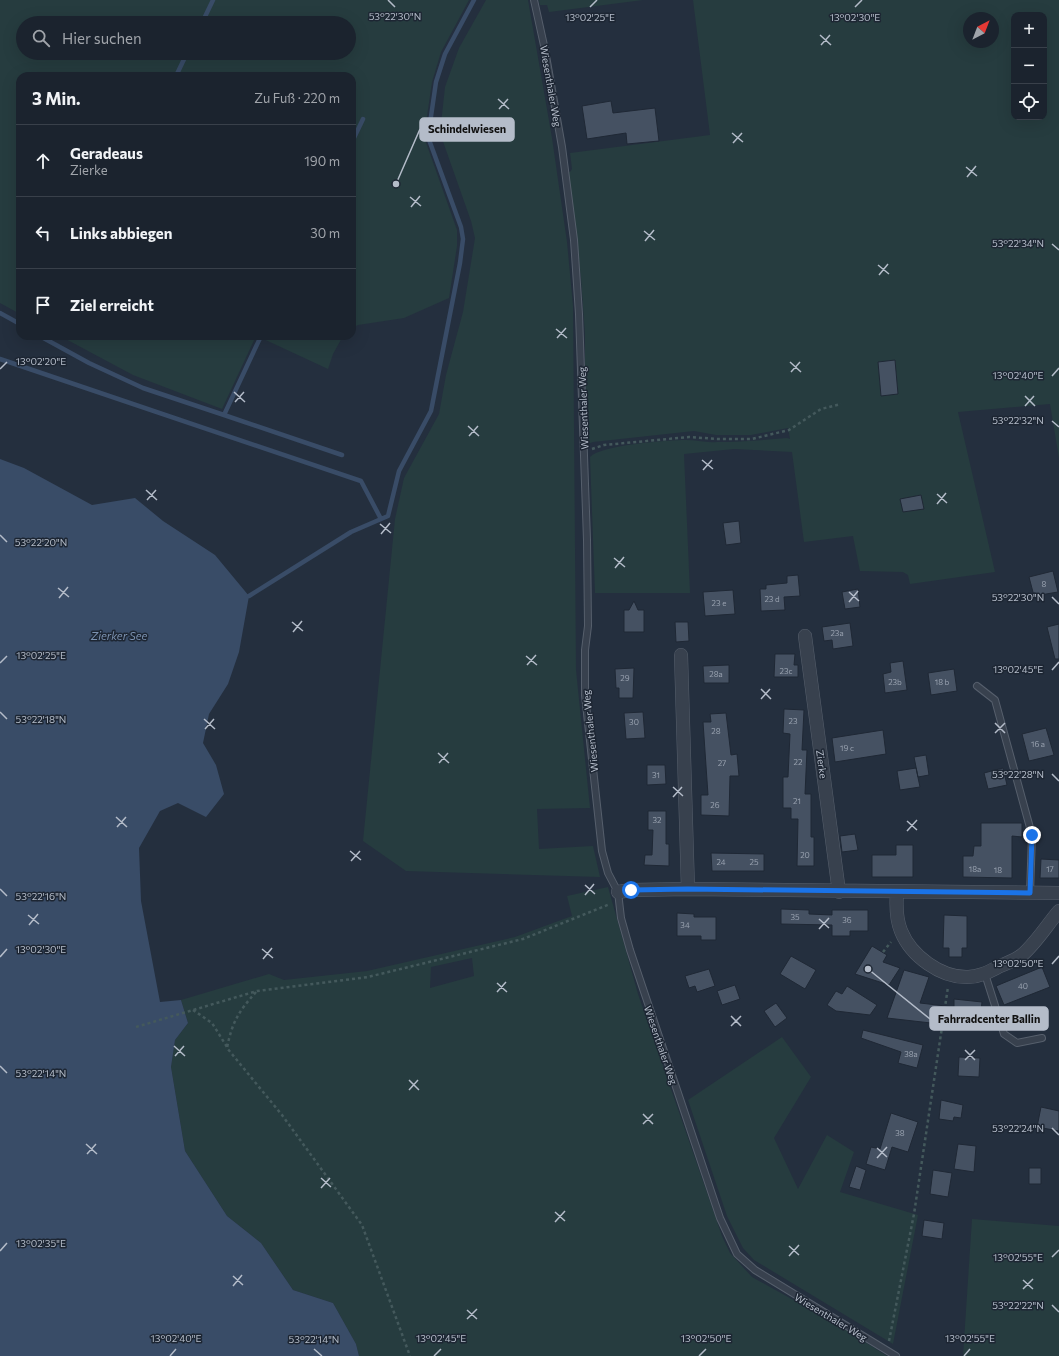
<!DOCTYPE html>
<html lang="de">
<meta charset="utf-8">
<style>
body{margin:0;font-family:Commissioner,sans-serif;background:#242b36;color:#f1f3f6}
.controls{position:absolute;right:12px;top:12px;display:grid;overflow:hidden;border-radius:8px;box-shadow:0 4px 16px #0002}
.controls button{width:36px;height:36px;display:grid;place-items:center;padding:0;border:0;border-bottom:1px solid #39404a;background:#1b232e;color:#f1f3f6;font:20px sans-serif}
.compass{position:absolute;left:963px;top:12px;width:36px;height:36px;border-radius:50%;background:#1b232e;box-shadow:0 4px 16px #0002;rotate:42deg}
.stop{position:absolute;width:12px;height:12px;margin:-9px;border:3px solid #1a73e8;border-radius:50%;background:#fff}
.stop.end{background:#1a73e8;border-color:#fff;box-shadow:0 1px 4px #0008}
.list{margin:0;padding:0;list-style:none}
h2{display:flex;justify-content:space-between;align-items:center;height:52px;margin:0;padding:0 16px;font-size:17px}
h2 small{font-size:13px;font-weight:400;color:#a0a4aa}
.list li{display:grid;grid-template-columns:26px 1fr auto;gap:12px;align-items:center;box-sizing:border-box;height:72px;padding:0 16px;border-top:1px solid #39404a}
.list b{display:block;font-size:15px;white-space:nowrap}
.list p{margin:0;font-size:13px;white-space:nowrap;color:#a0a4aa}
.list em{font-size:13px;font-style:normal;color:#a0a4aa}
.icon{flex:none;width:22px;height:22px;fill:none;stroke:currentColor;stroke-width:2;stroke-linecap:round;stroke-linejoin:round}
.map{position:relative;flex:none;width:1059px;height:1356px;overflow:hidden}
.search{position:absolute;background:#1b232e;box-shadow:0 4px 16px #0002;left:16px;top:16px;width:340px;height:44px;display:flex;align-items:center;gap:10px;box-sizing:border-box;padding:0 14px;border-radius:22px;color:#a0a4aa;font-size:15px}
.panel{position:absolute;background:#1b232e;box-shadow:0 4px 16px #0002;left:16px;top:72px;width:340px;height:268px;border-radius:12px}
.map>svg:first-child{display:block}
</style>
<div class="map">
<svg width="1059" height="1356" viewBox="0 0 1059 1356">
<rect width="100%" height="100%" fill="#242f3e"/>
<!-- green -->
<path fill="#263c3f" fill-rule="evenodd" d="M 0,0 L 469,0 L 441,52 L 432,82 L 424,137 L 457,230 L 457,246 L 449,298 L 404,318 L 358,325 L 352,328 L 352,76 L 20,76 L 20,314 L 0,303 ZM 23,23 L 349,23 L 349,53 L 23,53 Z
M 486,0 L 528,0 L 552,138 L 567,242 L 573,306 L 576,670 L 590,808 L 537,809 L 539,849 L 593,846 L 600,877 L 406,871 L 363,841 L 395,519 L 404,478 L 439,414 L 446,375 L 463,312 L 475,238 L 471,221 L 440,133 L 445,87 L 459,48 Z
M 539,0 L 643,0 L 549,12 L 547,5 L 540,5 Z
M 693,0 L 1059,0 L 1059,458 L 1050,404 L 958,412 L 995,572 L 910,584 L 908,575 L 903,572 L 860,571 L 853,536 L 804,542 L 792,452 L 734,449 L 684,454 L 690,593 L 595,593 L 590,457 C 601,445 668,440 686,440 C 696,440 706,443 717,442 C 740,442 764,440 787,438 L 790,439 L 788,428 L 751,435 L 716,435 L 694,431 L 593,442 L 585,445 L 585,334 L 581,278 L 567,172 L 570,172 L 572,169 L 570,153 L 710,135 ZM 1014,15 L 1044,15 L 1044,117 L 1014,117 ZM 969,18 L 993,18 L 993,42 L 969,42 Z
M 60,336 L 256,336 L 222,409 L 133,375 Z
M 257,336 L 343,336 L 333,354 L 328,369 Z
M 608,887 L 638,994 L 722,1236 L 730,1253 L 752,1277 L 833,1322 L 887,1356 L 359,1356 L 356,1344 L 333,1303 L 293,1290 L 261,1243 L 227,1216 L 185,1151 L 171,1067 L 175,1040 L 188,1023 L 181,1000 L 269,974 L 284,980 L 367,971 L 515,937 L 572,916 L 567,896 ZM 472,958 L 474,976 L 430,988 L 431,967 Z
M 782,1037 L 811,1077 L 774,1138 L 798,1189 L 827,1135 L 854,1152 L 840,1192 L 918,1215 L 893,1344 L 754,1260 L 743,1248 L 727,1216 L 688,1100 Z
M 972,1219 L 1059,1226 L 1059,1356 L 963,1356 Z"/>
<!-- water -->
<path fill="#394c67" d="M 0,459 L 24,468 L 92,505 L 135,498 L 163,521 L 215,555 L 249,596 L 239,652 L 228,684 L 209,714 L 203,743 L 216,765 L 224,794 L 206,817 L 178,803 L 160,811 L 139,848 L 141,901 L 160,1002 L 181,1000 L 188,1023 L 175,1040 L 171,1067 L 185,1151 L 227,1216 L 261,1243 L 293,1290 L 333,1303 L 356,1344 L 359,1356 L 0,1356 Z"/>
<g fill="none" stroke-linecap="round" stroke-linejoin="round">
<!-- stream -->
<path stroke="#394c67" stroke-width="4.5" d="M 202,23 L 213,0
M 176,76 L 187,53
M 352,142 L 363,119
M 0,313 L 20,324
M 40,336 L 47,340 L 49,336
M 47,340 L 89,363 L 143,388 L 224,415 L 261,336
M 0,359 L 361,481 L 381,519
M 224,415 L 342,455
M 249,596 L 351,532 L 388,516 L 399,471 L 431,411 L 460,263 L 463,239 L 461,227 L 428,137 L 436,82 L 445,54 L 474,0"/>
</g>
<!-- building -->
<path fill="#455162" stroke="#1f2835" d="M 611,101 L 613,113 L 655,108 L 659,141 L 627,144 L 626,133 L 587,139 L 582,106 Z
M 895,360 L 898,394 L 881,396 L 878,362 Z
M 921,495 L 924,509 L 903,512 L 900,499 Z
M 739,521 L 741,543 L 726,545 L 723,523 Z
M 1053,571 L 1058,592 L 1034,596 L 1029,577 Z
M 798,575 L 800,596 L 784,597 L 785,610 L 761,611 L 760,589 L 766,589 L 766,585 L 787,583 L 787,576 Z
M 858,589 L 860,607 L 845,609 L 842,592 Z
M 733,590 L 735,614 L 705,616 L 703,592 Z
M 634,601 L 638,610 L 644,610 L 644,632 L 624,632 L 624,610 L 629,610 Z
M 675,622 L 688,622 L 689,641 L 676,642 Z
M 850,623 L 853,646 L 833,649 L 832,640 L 824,641 L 822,627 Z
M 1059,624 L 1059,659 L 1055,659 L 1047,627 Z
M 775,654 L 795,654 L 794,665 L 798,665 L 798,677 L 774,677 Z
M 903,661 L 907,690 L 885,693 L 883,674 L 891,672 L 890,663 Z
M 729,665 L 729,683 L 704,683 L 703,666 Z
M 634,668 L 633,698 L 619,698 L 619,688 L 616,688 L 615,669 Z
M 954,669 L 957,691 L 931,695 L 928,673 Z
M 784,709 L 804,710 L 802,750 L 807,750 L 805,794 L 811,794 L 811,837 L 814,837 L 814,866 L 797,866 L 798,819 L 791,819 L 791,808 L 783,808 L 783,777 L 788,777 L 790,734 L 783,733 Z
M 643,712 L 645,738 L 626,739 L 624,713 Z
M 726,713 L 731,755 L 737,754 L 739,776 L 730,776 L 729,816 L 701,815 L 701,795 L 708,795 L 703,722 L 711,722 L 710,714 Z
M 1046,728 L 1054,755 L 1029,761 L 1022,734 Z
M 883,730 L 886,754 L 835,762 L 832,738 Z
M 926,755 L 929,775 L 918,777 L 914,757 Z
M 647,765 L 665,765 L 666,784 L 647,785 Z
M 916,768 L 920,787 L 900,790 L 897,771 Z
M 1003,768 L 1007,785 L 988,789 L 984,773 Z
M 648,811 L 666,811 L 666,844 L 669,844 L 669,866 L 644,865 L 645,855 L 652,855 L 653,830 L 648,830 Z
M 981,823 L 1022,823 L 1022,837 L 1012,836 L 1012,878 L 963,877 L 963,856 L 973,856 L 974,846 L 981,846 Z
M 855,834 L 858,850 L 842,852 L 840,836 Z
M 896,845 L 913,845 L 913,877 L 872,877 L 872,855 L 896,855 Z
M 711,853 L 764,854 L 764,871 L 712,871 Z
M 1041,859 L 1059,860 L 1059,878 L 1040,878 Z
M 781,909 L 809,910 L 809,914 L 832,915 L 832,910 L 868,910 L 868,931 L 850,931 L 850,936 L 832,936 L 832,925 L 781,924 Z
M 677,913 L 694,914 L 694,917 L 716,917 L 716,940 L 701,940 L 701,936 L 677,936 Z
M 944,915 L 967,916 L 967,948 L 962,948 L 962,957 L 949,957 L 949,948 L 943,948 Z
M 872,946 L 887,955 L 883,962 L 900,968 L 889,985 L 855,974 Z
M 791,956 L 816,970 L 805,989 L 780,974 Z
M 1042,967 L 1050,987 L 1004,1005 L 996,986 Z
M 709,969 L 715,986 L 697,992 L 695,986 L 689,988 L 685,976 Z
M 904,970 L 929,977 L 920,1003 L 954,1007 L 954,999 L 982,1002 L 979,1030 L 959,1028 L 960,1020 L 932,1017 L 931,1023 L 887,1018 Z
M 735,985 L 740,999 L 722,1005 L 717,991 Z
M 847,986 L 877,1005 L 870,1015 L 836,1011 L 827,1005 L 836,991 L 842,994 Z
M 776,1003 L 787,1018 L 775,1027 L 764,1011 Z
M 863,1030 L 923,1045 L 917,1068 L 898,1063 L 901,1052 L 861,1038 Z
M 959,1057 L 980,1058 L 979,1077 L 958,1076 Z
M 941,1100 L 963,1105 L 961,1118 L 954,1117 L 953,1121 L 939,1119 Z
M 1041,1107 L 1059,1111 L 1059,1131 L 1037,1127 Z
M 891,1113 L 918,1122 L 908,1152 L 892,1147 L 885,1170 L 866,1164 L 871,1147 L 880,1149 Z
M 958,1144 L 976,1146 L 974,1172 L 954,1169 Z
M 856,1166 L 866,1170 L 860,1190 L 849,1187 Z
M 1029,1168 L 1041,1168 L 1041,1184 L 1029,1184 Z
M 933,1170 L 952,1173 L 948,1197 L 930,1194 Z
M 924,1220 L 944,1223 L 942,1239 L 922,1236 Z"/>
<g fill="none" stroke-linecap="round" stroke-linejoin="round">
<defs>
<path id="service" d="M 534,0 L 545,50 L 562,147 L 574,240 L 579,314 L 587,540 L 588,626 L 585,650 L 585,695 L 602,851 L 608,873 L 618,892 L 621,918 L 630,950 L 720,1218 L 737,1254 L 755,1270 L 896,1356
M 977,686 L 995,700 L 1032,835 L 1030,893
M 985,974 L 1004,1034 L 1017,1043 L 1042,1038"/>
<path id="minor" d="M 805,636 L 839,892
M 681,655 L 688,889
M 618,892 L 631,890 L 688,889 L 1059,893
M 897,892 C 896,905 896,919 901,931 C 911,956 941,978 968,977 C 980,977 990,971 1000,966 C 1007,963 1016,960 1022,955 C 1036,943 1047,925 1059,911"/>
</defs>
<!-- service casing -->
<use href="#service" stroke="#565f6c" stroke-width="8"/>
<!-- minor casing -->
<use href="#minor" stroke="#565f6c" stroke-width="14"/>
<!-- path -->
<path stroke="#44595c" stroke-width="2.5" stroke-dasharray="3 3" stroke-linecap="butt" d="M 592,449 L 604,445 L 689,437 L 718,439 L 752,439 L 789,430 L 821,409 L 841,404
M 883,952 L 891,942
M 256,992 C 239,1011 232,1022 227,1048 L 282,1115 L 362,1225 L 410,1356
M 193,1010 L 212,1023 L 227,1047
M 136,1027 L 257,991 L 368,977 L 523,939 L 610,904
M 889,1341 L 914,1214 L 948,987"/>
<!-- service -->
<use href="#service" stroke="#38414e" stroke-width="6"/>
<!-- minor -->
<use href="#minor" stroke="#38414e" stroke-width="13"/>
</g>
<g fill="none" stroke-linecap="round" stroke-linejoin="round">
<!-- route -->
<path stroke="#1a73e8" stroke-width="5" d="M 631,890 L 688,889 L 1030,893 L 1032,835"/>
</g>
<!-- ticks -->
<path fill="none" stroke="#b4bcc9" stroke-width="1.5" d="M 388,0 L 395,7M 590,7 L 597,0M 855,7 L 862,0M 820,35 L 831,45M 821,45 L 830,35M 498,99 L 509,109M 499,109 L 508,99M 732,133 L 743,142M 733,143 L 742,133M 966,167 L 977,176M 967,177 L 976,166M 410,197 L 421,206M 411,207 L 420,196M 644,231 L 655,240M 645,241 L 654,230M 1052,244 L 1059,250M 878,265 L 889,274M 879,275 L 888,264M 556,329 L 567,338M 557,338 L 566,328M 790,362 L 801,372M 0,369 L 7,362M 791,372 L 800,362M 1052,376 L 1059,368M 234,392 L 245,402M 1025,396 L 1035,406M 235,402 L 244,392M 1025,406 L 1034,396M 1052,421 L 1059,427M 468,426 L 479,436M 469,436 L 478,426M 702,460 L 713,469M 703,470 L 712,460M 146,490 L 157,500M 937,494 L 947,503M 147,500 L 156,490M 937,504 L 946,493M 380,524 L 391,533M 381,534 L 390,523M 0,535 L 7,542M 614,558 L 625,567M 615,568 L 624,557M 58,588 L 69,597M 849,592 L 859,601M 1052,597 L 1059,604M 59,598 L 68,587M 849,602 L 858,591M 292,622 L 303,631M 293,632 L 302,621M 526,656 L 537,665M 0,663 L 7,656M 527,665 L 536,655M 1052,670 L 1059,662M 761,689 L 771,699M 761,699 L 770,689M 0,712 L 7,719M 204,719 L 215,729M 995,723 L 1005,733M 205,729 L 214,719M 995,733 L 1005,723M 438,753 L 449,763M 439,763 L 448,753M 1052,774 L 1059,781M 673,787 L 683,796M 673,797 L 682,787M 116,817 L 127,827M 907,821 L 917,830M 117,827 L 126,817M 907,831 L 917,820M 350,851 L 361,860M 351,861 L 360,851M 585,885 L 595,894M 0,889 L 7,896M 585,895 L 594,884M 28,915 L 39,924M 819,919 L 829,928M 29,925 L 38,914M 819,929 L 829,918M 262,949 L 273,958M 0,957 L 7,949M 263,959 L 272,948M 1052,964 L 1059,956M 497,983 L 507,992M 497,992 L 506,982M 731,1016 L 741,1026M 731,1026 L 741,1016M 174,1046 L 185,1056M 965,1050 L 975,1060M 175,1056 L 184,1046M 965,1060 L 975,1050M 0,1066 L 7,1073M 409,1080 L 419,1090M 409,1090 L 418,1080M 643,1114 L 653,1124M 643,1124 L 653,1114M 1052,1128 L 1059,1135M 86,1144 L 97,1154M 877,1148 L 887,1157M 87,1154 L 96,1144M 877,1158 L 887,1147M 321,1178 L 331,1187M 321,1188 L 330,1178M 555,1212 L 565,1221M 555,1222 L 565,1211M 789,1246 L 799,1255M 0,1251 L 7,1243M 789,1256 L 799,1245M 1052,1257 L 1059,1250M 233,1276 L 243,1285M 1023,1280 L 1033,1289M 233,1286 L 242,1275M 1023,1289 L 1033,1279M 1052,1305 L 1059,1312M 467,1310 L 477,1319M 467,1319 L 477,1309M 314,1349 L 322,1356M 170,1356 L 176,1349M 434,1356 L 441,1349M 699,1356 L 706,1349M 964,1356 L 970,1349"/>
<g text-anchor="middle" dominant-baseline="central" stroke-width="3" stroke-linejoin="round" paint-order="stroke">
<!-- number labels -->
<g font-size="8" fill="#98a1af">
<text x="1044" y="584">8</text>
<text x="772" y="599">23 d</text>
<text x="719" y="603">23 e</text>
<text x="837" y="633">23a</text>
<text x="786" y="671">23c</text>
<text x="716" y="674">28a</text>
<text x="625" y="678">29</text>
<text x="895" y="682">23b</text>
<text x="942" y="682">18 b</text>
<text x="793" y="721">23</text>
<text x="634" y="722">30</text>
<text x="716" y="731">28</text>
<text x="1038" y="744">16 a</text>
<text x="847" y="748">19 c</text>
<text x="798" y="762">22</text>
<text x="722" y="763">27</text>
<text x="656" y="775">31</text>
<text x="797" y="801">21</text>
<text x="715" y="805">26</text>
<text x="657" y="820">32</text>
<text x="805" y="855">20</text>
<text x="721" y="862">24</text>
<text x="754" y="862">25</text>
<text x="975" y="869">18a</text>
<text x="1050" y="869">17</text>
<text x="998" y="870">18</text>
<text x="795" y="917">35</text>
<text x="847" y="920">36</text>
<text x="685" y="925">34</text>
<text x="1023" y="986">40</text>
<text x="911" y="1054">38a</text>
<text x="900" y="1133">38</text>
</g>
<!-- street labels -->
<g font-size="10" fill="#b4bcc9" stroke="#1d2633">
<text transform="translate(551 86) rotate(80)">Wiesenthaler Weg</text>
<text transform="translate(583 408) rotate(-92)">Wiesenthaler Weg</text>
<text transform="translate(590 731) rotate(-96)">Wiesenthaler Weg</text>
<text transform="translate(822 764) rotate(82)">Zierke</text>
<text transform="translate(661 1045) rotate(71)">Wiesenthaler Weg</text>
<text transform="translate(831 1317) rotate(31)">Wiesenthaler Weg</text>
</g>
<!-- water labels -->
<g font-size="11" font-style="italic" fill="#7c92b1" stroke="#1d2633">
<text x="119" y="635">Zierker See</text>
</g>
</g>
<g font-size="10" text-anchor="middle" fill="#b4bcc9" stroke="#1d2633" stroke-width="3" stroke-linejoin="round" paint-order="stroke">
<text x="395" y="20">53°22'30"N</text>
<text x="590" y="21">13°02'25"E</text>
<text x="855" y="21">13°02'30"E</text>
<text x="1018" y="247">53°22'34"N</text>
<text x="41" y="365">13°02'20"E</text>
<text x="1018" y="379">13°02'40"E</text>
<text x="1018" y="424">53°22'32"N</text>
<text x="41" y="546">53°22'20"N</text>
<text x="1018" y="601">53°22'30"N</text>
<text x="41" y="659">13°02'25"E</text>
<text x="1018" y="673">13°02'45"E</text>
<text x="41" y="723">53°22'18"N</text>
<text x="1018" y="778">53°22'28"N</text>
<text x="41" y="900">53°22'16"N</text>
<text x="41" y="953">13°02'30"E</text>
<text x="1018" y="967">13°02'50"E</text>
<text x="41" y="1077">53°22'14"N</text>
<text x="1018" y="1132">53°22'24"N</text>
<text x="41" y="1247">13°02'35"E</text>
<text x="1018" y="1261">13°02'55"E</text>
<text x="1018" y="1309">53°22'22"N</text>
<text x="176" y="1342">13°02'40"E</text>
<text x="441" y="1342">13°02'45"E</text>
<text x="706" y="1342">13°02'50"E</text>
<text x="970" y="1342">13°02'55"E</text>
<text x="314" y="1343">53°22'14"N</text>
</g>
<!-- callouts -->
<path fill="none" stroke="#b4bcc9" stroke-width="1.5" d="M396 184L420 129M868 969L930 1019"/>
<g fill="#b4bcc9" stroke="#1d2633" stroke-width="1.5">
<circle cx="396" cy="184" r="4"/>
<circle cx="868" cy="969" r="4"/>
</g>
<g fill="#b4bcc9" stroke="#b4bcc9" stroke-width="1.5">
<rect x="420" y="118" width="94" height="23" rx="4"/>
<rect x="930" y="1007" width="118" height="23" rx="4"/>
</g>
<g font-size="11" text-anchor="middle" font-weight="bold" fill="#111">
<text x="467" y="133">Schindelwiesen</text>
<text x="989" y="1023">Fahrradcenter Ballin</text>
</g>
</svg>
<div class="controls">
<button>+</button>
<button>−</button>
<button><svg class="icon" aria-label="locate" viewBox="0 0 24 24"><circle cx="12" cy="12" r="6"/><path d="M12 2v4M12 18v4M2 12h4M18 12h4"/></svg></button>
</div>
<svg class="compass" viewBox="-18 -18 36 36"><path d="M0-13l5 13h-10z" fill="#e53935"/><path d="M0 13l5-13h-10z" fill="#a0a4aa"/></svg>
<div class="stop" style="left:631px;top:890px"></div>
<div class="stop end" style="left:1032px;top:835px"></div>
<div class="search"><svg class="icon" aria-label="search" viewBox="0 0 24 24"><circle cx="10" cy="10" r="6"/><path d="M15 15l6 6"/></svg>Hier suchen</div>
<section class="panel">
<h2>3 Min.<small>Zu Fuß · 220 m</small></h2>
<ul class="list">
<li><svg class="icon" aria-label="ahead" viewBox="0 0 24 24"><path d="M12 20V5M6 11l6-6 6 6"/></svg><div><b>Geradeaus</b><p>Zierke</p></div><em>190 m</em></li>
<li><svg class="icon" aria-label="left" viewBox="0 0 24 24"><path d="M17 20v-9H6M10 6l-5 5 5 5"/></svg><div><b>Links abbiegen</b></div><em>30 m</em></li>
<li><svg class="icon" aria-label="arrive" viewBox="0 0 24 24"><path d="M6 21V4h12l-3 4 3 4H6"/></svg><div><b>Ziel erreicht</b></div></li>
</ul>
</section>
</div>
